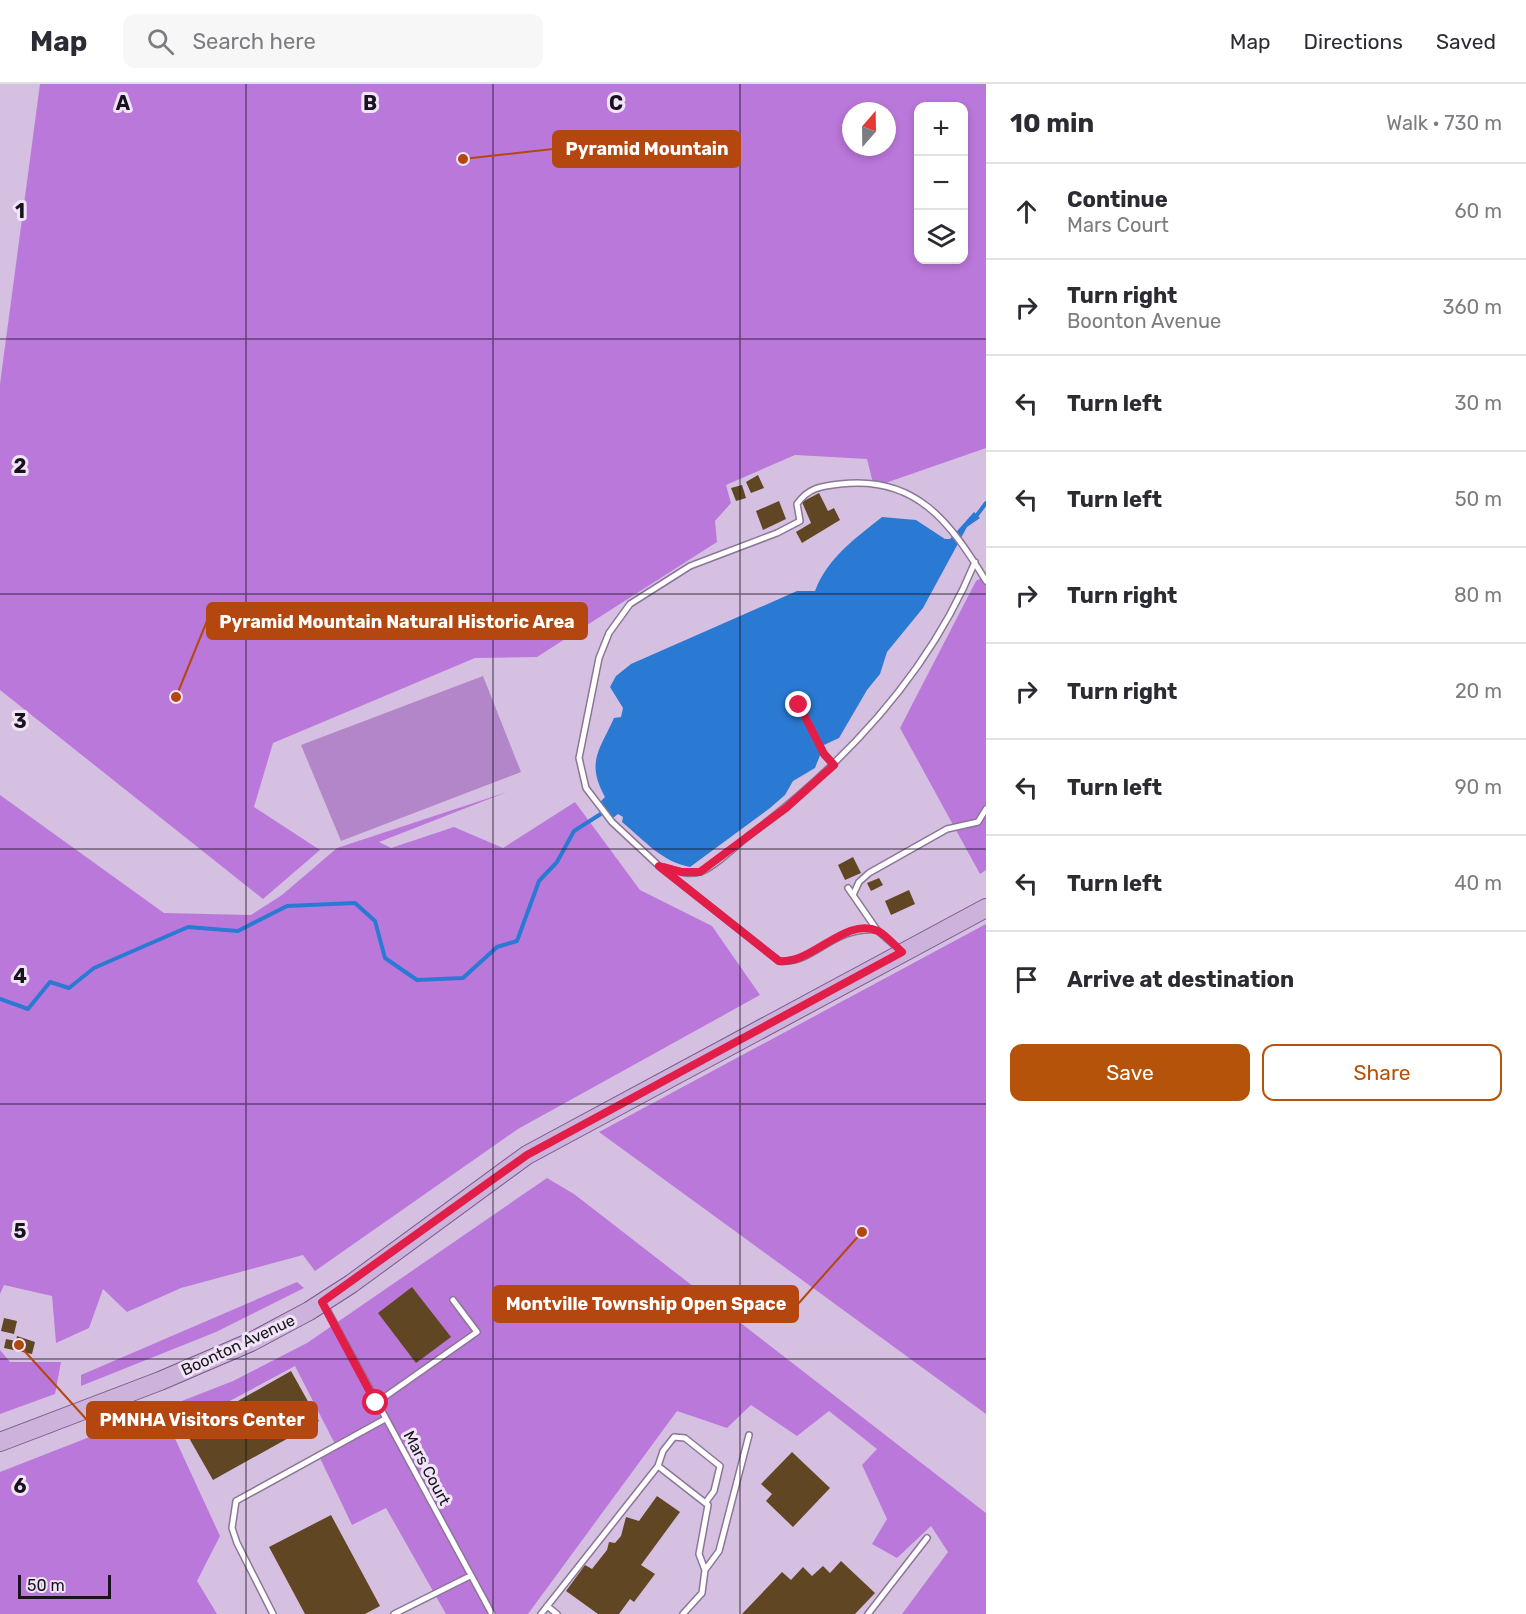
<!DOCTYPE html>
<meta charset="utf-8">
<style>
body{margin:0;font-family:Rubik,sans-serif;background:#f7f7f7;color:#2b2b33}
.controls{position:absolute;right:18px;top:18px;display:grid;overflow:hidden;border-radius:12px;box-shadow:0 3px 9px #0003}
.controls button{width:54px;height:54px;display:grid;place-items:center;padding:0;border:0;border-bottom:2px solid #e1e1e2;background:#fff;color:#2b2b33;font:30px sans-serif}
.compass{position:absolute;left:842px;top:18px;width:54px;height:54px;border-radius:50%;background:#fff;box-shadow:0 3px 9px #0003;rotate:20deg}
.scale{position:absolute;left:18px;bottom:15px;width:93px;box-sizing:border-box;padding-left:6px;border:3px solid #1a121e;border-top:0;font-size:16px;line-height:21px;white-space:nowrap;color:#1a121e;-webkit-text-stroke:4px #f0e5f7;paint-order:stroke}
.stop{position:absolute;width:18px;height:18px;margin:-14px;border:4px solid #e11d48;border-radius:50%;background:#fff}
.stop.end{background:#e11d48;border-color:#fff;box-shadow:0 2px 6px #0008}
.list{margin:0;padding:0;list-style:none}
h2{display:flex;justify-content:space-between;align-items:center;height:78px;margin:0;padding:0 24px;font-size:26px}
h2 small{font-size:20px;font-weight:400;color:#7c7c81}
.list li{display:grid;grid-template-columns:39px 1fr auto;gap:18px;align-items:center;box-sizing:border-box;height:96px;padding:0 24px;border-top:2px solid #e1e1e2}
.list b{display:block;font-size:22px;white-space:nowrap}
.list p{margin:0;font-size:20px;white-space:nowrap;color:#7c7c81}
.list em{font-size:20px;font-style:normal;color:#7c7c81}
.actions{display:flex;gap:12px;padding:18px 24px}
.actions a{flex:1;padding:14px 0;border:2px solid #b45309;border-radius:12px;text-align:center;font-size:21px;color:#b45309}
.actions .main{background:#b45309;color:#fff}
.icon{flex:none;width:33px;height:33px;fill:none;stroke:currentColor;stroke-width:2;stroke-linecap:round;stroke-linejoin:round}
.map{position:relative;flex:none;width:986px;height:1530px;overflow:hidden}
header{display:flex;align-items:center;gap:36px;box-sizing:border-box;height:84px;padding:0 30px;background:#fff;border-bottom:2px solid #e1e1e2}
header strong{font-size:28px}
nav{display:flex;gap:33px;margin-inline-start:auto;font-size:21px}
.search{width:420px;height:54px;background:#f7f7f7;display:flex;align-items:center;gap:15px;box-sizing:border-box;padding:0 21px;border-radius:12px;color:#7c7c81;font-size:22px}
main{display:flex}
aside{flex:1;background:#fff}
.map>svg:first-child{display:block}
</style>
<header>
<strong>Map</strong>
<div class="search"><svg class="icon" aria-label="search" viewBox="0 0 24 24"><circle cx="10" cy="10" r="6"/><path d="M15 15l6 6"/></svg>Search here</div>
<nav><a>Map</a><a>Directions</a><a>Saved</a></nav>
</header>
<main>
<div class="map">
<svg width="986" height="1530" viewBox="0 0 986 1530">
<rect width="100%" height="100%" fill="#d6c0e2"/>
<!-- green -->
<path fill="#b286c9" d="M 483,592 L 521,688 L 341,757 L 301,661 Z"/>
<!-- forest -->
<path fill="#bb78db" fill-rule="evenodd" d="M 40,0 L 986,0 L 986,364 L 874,403 L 867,375 L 795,371 L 726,401 L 731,419 L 715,437 L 717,458 L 537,573 L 475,574 L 273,659 L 254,723 L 320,766 L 263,815 L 0,606 L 0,300 ZM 918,22 L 964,22 L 964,176 L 918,176 ZM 851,27 L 887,27 L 887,63 L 851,63 Z
M 986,491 L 986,786 L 980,790 L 900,644 L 976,497 Z
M 507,708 L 379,758 L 391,764 L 454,743 L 503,764 L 575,718 L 640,806 L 712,842 L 760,911 L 518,1045 L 315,1187 L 303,1171 L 181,1204 L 127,1228 L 103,1205 L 89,1244 L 56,1259 L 52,1212 L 4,1201 L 0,1210 L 0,711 L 164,829 L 251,831 L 282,811 L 337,764 Z
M 986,840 L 986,1330 L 599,1048 Z
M 547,1094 L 574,1110 L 986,1429 L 986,1530 L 902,1530 L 948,1468 L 931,1442 L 897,1474 L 872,1460 L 887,1435 L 862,1381 L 877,1365 L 829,1327 L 797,1352 L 751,1321 L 727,1344 L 677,1327 L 528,1530 L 446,1530 L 386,1424 L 352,1441 L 320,1374 L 337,1364 L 295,1282 L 172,1348 L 220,1452 L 197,1497 L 217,1530 L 0,1530 L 0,1388 L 233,1297 L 307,1259 Z
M 297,1198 L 304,1204 L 216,1248 L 81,1302 L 81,1291 Z
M 0,1266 L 10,1278 L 61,1278 L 55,1310 L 0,1330 Z"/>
<!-- water -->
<path fill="#2a7ad3" d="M 974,428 L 980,434 L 967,443 L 923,524 L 887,568 L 880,590 L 867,606 L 839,654 L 824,661 L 815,684 L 793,697 L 785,711 L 770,724 L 690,783 C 662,778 644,756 622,738 L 623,733 L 618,730 L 613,734 L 600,718 L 605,713 C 586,678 599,667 614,634 L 621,633 L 623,624 L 610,603 L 616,592 L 631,580 L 797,507 L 815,507 C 828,473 855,455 882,433 L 916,436 L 945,455 L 950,455 Z"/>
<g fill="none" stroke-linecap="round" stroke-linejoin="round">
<!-- stream -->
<path stroke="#2a7ad3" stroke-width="4" d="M 977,431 L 986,419
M 0,915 L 28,925 L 50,898 L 69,904 L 94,884 L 188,843 L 238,847 L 287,822 L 355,819 L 375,837 L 385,874 L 417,896 L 463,894 L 497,863 L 517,857 L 539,797 L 557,778 L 574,747 L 607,726"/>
</g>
<!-- building -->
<path fill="#604622" d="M 758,391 L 764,404 L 751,409 L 746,398 Z
M 742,401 L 746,414 L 736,417 L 731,404 Z
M 819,409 L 828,427 L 834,424 L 840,436 L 802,459 L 796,448 L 811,439 L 802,418 Z
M 779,417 L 786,435 L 763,446 L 756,427 Z
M 853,773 L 861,789 L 845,796 L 838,781 Z
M 879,794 L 883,801 L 871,807 L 867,799 Z
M 909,806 L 915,820 L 891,831 L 885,817 Z
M 412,1203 L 451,1253 L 416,1279 L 378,1229 Z
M 4,1234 L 17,1237 L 14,1250 L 1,1247 Z
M 17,1252 L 35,1258 L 32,1270 L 4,1264 L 6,1255 L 16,1257 Z
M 291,1287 L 319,1337 L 213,1396 L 185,1347 Z
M 792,1368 L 830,1404 L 793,1443 L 766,1417 L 772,1410 L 761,1400 Z
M 657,1412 L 680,1428 L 641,1481 L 655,1490 L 634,1518 L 630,1515 L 619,1530 L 598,1530 L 566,1507 L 585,1481 L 592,1485 L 607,1466 L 609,1458 L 615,1459 L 621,1452 L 626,1433 L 639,1437 Z
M 331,1431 L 380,1522 L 365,1530 L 305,1530 L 269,1463 Z
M 841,1477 L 875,1509 L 855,1530 L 742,1530 L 782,1488 L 791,1496 L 803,1483 L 812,1492 L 823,1482 L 830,1489 Z"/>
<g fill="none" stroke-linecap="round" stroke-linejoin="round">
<defs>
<path id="lane" d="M 799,621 L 824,670 L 834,681
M 664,783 C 674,786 688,792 700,788 C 712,785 736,762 747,753 C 843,681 929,590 975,478
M 848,804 L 877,846 L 901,867
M 853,811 L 859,798 L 869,789 L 947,745 L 978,738 L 986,725
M 877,846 C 831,842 814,881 779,877 L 659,782 L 612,738 L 586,704 L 579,674 L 599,574 L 609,549 L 630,520 L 690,482 L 777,449 L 800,437 L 797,420 C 808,404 821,402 840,400 C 916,391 950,438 986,497
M 325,1222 L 492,1530
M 376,1319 L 477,1248 L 453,1216
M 658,1382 L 663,1367 L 674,1353 L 685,1354 L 720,1382 L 714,1407 L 706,1418
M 705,1486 L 719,1467 L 749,1351
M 547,1522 L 557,1530
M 273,1530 L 237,1459 L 232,1444 L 236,1417 L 385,1335
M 394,1530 L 470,1492
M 541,1530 L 658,1382 L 708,1421 L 699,1470 L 705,1486 L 702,1509 L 683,1530
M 868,1530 L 927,1454"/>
<path id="primary" d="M 0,1358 L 160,1297 L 251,1258 L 309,1227 L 351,1200 L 527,1071 L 986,824"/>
</defs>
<!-- lane casing -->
<use href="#lane" stroke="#8b7696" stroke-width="8"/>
<!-- primary casing -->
<use href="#primary" stroke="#795a89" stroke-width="20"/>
<!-- lane -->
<use href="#lane" stroke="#fff" stroke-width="5"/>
<!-- primary -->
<use href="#primary" stroke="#cdb3db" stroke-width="18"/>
</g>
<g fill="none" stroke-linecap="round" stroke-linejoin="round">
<!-- route -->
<path stroke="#e11d48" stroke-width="8" d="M 376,1319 L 322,1218 L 527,1071 L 902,868 C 895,862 886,851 878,847 C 845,832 812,881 779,877 L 659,782 L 682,788 L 700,788 L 786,724 L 834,681 L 824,670 L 799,621"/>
</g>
<!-- grid -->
<path fill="none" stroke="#1a121e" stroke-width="1.5" stroke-opacity="0.55" d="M 246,0 L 246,1530M 493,0 L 493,1530M 740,0 L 740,1530M 0,255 L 986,255M 0,510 L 986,510M 0,765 L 986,765M 0,1020 L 986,1020M 0,1275 L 986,1275"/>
<g text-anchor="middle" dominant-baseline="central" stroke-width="6" stroke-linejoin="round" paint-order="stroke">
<!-- street labels -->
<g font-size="16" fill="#1a121e" stroke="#f0e5f7">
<text transform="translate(238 1261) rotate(-25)">Boonton Avenue</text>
<text transform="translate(427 1384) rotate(62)">Mars Court</text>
</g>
</g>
<g font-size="20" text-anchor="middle" font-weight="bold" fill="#1a121e" stroke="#f0e5f7" stroke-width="6" stroke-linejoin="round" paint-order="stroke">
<text x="123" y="26">A</text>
<text x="370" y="26">B</text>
<text x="616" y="26">C</text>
<text x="20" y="134">1</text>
<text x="20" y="389">2</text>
<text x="20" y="644">3</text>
<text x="20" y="899">4</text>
<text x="20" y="1154">5</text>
<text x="20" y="1409">6</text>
</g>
<!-- callouts -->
<path fill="none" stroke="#b44710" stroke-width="2" d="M463 75L553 65M176 613L207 537M862 1148L798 1220M19 1261L87 1336"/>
<g fill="#b44710" stroke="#f0e5f7" stroke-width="2">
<circle cx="463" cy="75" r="6"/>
<circle cx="176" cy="613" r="6"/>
<circle cx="862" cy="1148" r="6"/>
<circle cx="19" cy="1261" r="6"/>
</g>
<g fill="#b44710" stroke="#b44710" stroke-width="2">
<rect x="553" y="47" width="187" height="36" rx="6"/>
<rect x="207" y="519" width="380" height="36" rx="6"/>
<rect x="493" y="1202" width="305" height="36" rx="6"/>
<rect x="87" y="1318" width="230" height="36" rx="6"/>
</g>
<g font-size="18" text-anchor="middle" font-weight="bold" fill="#fff">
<text x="647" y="71">Pyramid Mountain</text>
<text x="397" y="544">Pyramid Mountain Natural Historic Area</text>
<text x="646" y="1226">Montville Township Open Space</text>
<text x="202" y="1342">PMNHA Visitors Center</text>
</g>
</svg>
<div class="controls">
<button>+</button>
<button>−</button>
<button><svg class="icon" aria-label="layers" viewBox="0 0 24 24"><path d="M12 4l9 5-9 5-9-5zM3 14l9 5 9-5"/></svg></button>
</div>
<svg class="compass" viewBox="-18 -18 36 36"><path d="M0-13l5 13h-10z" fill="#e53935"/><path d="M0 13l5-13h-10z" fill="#7c7c81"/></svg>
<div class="scale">50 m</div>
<div class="stop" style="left:376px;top:1319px"></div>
<div class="stop end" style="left:799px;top:621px"></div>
</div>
<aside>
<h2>10 min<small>Walk · 730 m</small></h2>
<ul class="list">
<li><svg class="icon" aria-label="ahead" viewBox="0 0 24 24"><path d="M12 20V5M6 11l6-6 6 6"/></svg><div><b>Continue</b><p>Mars Court</p></div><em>60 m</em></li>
<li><svg class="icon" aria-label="right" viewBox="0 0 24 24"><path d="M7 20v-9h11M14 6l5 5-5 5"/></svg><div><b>Turn right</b><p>Boonton Avenue</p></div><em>360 m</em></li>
<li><svg class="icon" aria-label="left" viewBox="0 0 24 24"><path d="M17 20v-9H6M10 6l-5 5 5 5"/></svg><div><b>Turn left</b></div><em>30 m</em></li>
<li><svg class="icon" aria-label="left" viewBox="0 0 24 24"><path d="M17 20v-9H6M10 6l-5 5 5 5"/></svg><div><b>Turn left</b></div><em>50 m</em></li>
<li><svg class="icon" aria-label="right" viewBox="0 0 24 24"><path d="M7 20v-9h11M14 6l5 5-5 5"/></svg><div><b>Turn right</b></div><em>80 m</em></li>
<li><svg class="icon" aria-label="right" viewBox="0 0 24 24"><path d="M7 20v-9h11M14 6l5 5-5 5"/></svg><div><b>Turn right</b></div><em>20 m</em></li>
<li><svg class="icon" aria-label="left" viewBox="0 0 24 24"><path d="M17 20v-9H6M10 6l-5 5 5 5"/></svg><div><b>Turn left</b></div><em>90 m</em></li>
<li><svg class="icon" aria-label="left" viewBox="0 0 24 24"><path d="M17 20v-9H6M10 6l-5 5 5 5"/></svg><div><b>Turn left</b></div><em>40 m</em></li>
<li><svg class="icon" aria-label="arrive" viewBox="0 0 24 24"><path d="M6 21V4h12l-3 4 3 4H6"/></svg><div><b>Arrive at destination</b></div></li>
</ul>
<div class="actions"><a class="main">Save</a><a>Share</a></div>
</aside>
</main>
